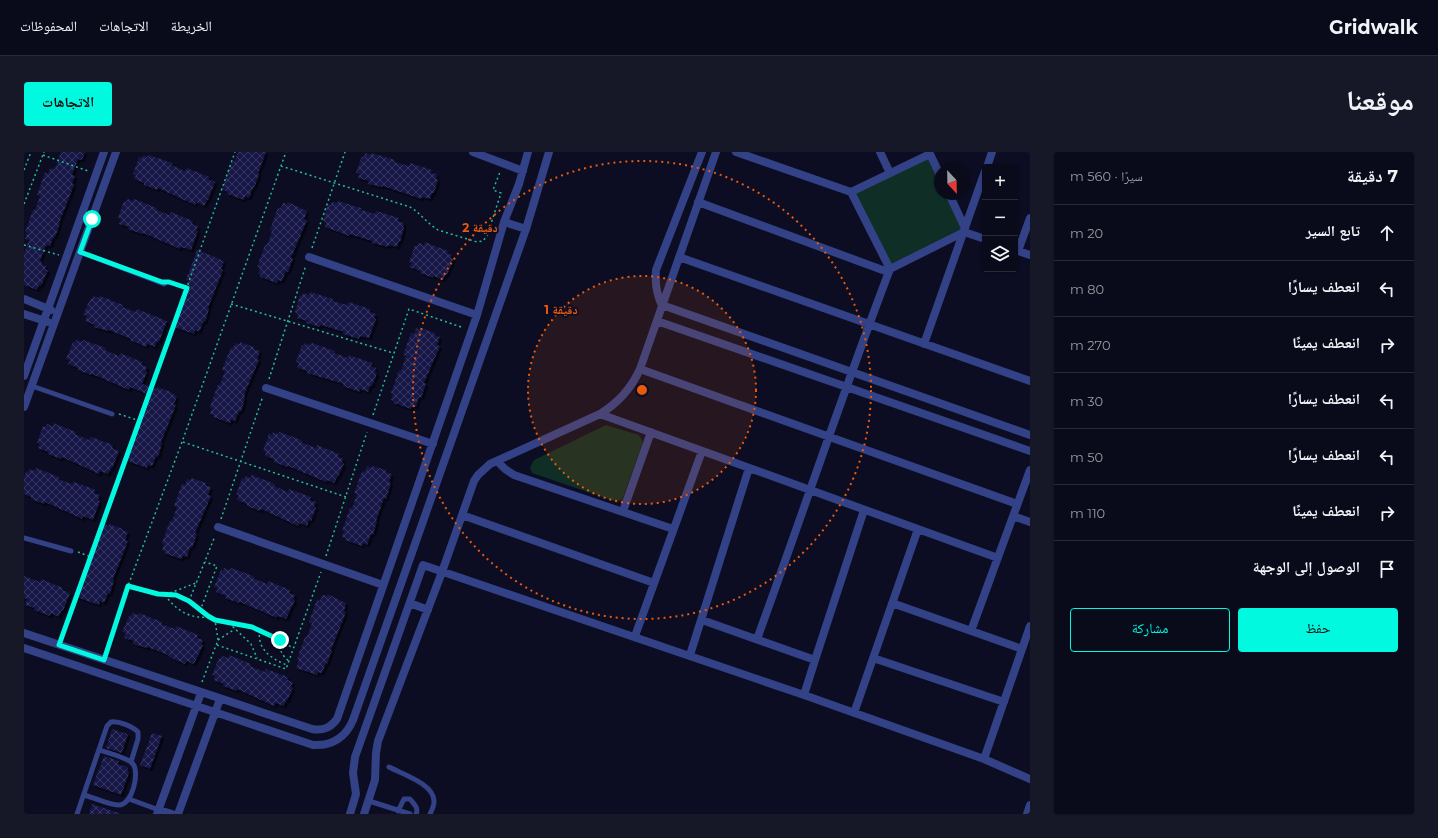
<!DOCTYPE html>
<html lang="ar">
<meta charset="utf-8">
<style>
body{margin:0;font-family:Montserrat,"Noto Naskh Arabic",sans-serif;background:#171827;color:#f1f3f6;direction:rtl}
.controls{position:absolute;right:12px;top:12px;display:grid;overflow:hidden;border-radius:4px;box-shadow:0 1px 3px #0004}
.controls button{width:36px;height:36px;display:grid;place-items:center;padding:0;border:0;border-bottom:1px solid #292b39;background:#090a1a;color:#f1f3f6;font:20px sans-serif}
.compass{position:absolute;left:910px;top:12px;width:36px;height:36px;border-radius:50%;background:#090a1a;box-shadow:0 1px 3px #0004;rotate:158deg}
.stop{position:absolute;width:12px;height:12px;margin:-9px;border:3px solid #00f9df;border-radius:50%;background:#fff}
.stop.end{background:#00f9df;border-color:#fff;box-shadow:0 1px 4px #0008}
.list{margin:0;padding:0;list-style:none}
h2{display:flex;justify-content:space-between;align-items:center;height:52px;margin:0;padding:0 16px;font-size:17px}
h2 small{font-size:13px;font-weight:400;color:#999aa2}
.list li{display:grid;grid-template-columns:26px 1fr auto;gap:12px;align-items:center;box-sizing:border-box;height:56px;padding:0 16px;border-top:1px solid #292b39}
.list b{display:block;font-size:15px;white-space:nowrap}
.list em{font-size:13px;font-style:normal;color:#999aa2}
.actions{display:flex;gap:8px;padding:12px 16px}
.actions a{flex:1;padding:9px 0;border:1px solid #00f9df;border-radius:4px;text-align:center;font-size:14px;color:#00f9df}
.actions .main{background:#00f9df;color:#111}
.icon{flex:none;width:22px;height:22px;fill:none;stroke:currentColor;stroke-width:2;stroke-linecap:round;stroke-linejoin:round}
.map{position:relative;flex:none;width:1006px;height:662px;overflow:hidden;direction:ltr;border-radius:4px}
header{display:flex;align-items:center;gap:24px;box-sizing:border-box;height:56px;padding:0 20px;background:#090a1a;border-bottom:1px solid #292b39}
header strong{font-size:19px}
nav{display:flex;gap:22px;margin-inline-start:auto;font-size:14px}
.intro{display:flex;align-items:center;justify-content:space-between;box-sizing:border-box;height:96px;padding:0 24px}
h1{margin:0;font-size:28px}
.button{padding:10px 18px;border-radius:4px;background:#00f9df;color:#111;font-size:14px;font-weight:700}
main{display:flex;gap:24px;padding:0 24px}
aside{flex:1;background:#090a1a;border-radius:4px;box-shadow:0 1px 3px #0004}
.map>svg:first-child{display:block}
</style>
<header>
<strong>Gridwalk</strong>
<nav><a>الخريطة</a><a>الاتجاهات</a><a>المحفوظات</a></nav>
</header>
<div class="intro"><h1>موقعنا</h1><a class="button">الاتجاهات</a></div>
<main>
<aside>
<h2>7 دقيقة<small>سيرًا · 560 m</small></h2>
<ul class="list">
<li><svg class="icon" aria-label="ahead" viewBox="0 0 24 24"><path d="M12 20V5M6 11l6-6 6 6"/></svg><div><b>تابع السير</b></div><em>20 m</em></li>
<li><svg class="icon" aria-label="left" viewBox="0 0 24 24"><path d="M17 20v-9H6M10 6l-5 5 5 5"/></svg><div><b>انعطف يسارًا</b></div><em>80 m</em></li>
<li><svg class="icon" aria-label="right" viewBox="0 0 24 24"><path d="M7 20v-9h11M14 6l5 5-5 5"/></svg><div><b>انعطف يمينًا</b></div><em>270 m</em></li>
<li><svg class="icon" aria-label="left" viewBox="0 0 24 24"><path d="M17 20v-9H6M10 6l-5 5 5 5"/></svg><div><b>انعطف يسارًا</b></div><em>30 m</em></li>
<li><svg class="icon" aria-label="left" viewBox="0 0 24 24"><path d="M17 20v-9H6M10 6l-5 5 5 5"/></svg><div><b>انعطف يسارًا</b></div><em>50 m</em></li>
<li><svg class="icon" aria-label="right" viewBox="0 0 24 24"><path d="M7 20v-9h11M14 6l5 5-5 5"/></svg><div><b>انعطف يمينًا</b></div><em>110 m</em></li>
<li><svg class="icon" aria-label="arrive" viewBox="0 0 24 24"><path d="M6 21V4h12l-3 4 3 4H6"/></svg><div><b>الوصول إلى الوجهة</b></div></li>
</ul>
<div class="actions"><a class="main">حفظ</a><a>مشاركة</a></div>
</aside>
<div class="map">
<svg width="1006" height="662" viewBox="0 0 1006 662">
<defs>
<pattern id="building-cross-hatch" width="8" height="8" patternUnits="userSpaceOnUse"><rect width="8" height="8" fill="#161646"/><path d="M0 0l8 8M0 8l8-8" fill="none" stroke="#373762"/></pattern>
<filter id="shadow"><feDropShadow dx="2.5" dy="2.5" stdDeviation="0" flood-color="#0009"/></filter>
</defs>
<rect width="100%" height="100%" fill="#0c0d23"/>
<!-- green -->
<path fill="#0e2e26" d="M 906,2 L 916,25 L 916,42 L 923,42 L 940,80 L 866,117 L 827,40 Z
M 582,273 L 615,283 L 619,290 L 598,348 L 590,349 L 508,321 L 506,315 L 510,308 Z"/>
<!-- building -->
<path fill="url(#building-cross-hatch)" filter="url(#shadow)" d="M 37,0 L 61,0 L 58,8 L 54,7 L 48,23 L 51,24 L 48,32 L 50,33 L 35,71 L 36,71 L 31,85 L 30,84 L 26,94 L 22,93 L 16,109 L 18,110 L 17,112 L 22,114 L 21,117 L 24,118 L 17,134 L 15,133 L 13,138 L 0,133 L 0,101 L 5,88 L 1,87 L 3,81 L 1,80 L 9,58 L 11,58 L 16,44 L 13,43 L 21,20 L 24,22 L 26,16 L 31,17 Z
M 214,0 L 242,0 L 234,22 L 235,23 L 230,36 L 229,36 L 225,46 L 221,44 L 220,48 L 203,42 L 203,40 L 198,37 L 208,9 L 210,10 Z
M 341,1 L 347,3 L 347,1 L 371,8 L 370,10 L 385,14 L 386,11 L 408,18 L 407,21 L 413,22 L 412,27 L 414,28 L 410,41 L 408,41 L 406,47 L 398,45 L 397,47 L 359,34 L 358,35 L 344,32 L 345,29 L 334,26 L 336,22 L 332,21 L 338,4 L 340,5 Z
M 119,3 L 124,5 L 125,3 L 148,11 L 147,13 L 161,19 L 163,16 L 185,25 L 184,27 L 191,30 L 184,48 L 183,48 L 180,54 L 172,50 L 171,53 L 134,36 L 133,38 L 120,33 L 120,31 L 110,27 L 112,23 L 109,22 L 115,5 L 118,6 Z
M 104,47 L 109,49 L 110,47 L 133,56 L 132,58 L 146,63 L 147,60 L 169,69 L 168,72 L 174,74 L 172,78 L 174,79 L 167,98 L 157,95 L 156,97 L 119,81 L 118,82 L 104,77 L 105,75 L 95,72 L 97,67 L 94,66 L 100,49 L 102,50 Z
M 314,49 L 337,56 L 337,58 L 351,62 L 352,59 L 375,66 L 374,69 L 380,71 L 379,75 L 380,76 L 376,90 L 375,89 L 373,95 L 365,93 L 364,95 L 348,91 L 348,89 L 325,82 L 325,84 L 301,75 L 302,70 L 299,69 L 304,52 L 307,53 L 308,50 L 313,51 Z
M 264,50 L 283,59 L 280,67 L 283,68 L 267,106 L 269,106 L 264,120 L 262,119 L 258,129 L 254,128 L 253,131 L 236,125 L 237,123 L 234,122 L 236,116 L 233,115 L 241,93 L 243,93 L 248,79 L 246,78 L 254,55 L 256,57 L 259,51 L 263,52 Z
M 401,90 L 424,99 L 423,101 L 428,103 L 427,106 L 429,107 L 423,123 L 421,123 L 419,128 L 410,124 L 409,126 L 396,121 L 396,119 L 386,115 L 388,111 L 385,110 L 391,93 L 393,94 L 395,91 L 400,93 Z
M 173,98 L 194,106 L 194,107 L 200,109 L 197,117 L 199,118 L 184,156 L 185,157 L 181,170 L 179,170 L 175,180 L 171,178 L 170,182 L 147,174 L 158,143 L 160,144 L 165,129 L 162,128 Z
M 286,140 L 309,147 L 308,149 L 323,153 L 324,150 L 346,157 L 346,160 L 352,162 L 350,166 L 352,167 L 345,186 L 336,184 L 335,187 L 319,182 L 320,180 L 297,173 L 296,175 L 282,171 L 283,169 L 273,166 L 274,162 L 271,160 L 276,143 L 278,144 L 279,141 L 285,143 Z
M 69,144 L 75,146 L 76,144 L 99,153 L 98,155 L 112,160 L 113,157 L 143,169 L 135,190 L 133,189 L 131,195 L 123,192 L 122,195 L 106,188 L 107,187 L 85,178 L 84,179 L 70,175 L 71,173 L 61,169 L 63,164 L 59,163 L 66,147 L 68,147 Z
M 392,176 L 396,178 L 397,176 L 411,181 L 410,182 L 416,185 L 413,193 L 416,194 L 400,231 L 402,232 L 397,246 L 395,245 L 392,255 L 388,254 L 387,257 L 370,251 L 370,249 L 367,248 L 369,242 L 367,241 L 375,218 L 377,219 L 382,204 L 379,203 L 387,181 L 390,182 Z
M 52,188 L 58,190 L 59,188 L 82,196 L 81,198 L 95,204 L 96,201 L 118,210 L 117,212 L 123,215 L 121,219 L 123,220 L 118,232 L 133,237 L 133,235 L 147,240 L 147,241 L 153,244 L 150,252 L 152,253 L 137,290 L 138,291 L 134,305 L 132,304 L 128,314 L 124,313 L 123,316 L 100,308 L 111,277 L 113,278 L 118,264 L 115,263 L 123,242 L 106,235 L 105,238 L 68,222 L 67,223 L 54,218 L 54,216 L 44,212 L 46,208 L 42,207 L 49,190 L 51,191 Z
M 216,190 L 230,195 L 230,197 L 236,199 L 233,207 L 235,208 L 222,238 L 220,245 L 221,246 L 217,260 L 215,259 L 211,269 L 207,268 L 206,271 L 189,265 L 190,263 L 186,262 L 188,256 L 186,255 L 194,232 L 196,233 L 201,219 L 198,218 L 207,195 L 209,196 L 211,191 L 216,192 Z
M 281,191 L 287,193 L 288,191 L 311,199 L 310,201 L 324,206 L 325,203 L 348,211 L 347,214 L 352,216 L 351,220 L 353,221 L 348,234 L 346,234 L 344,240 L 336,237 L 335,240 L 319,234 L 320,232 L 283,221 L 284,219 L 273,216 L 275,211 L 272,210 L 278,193 L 280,194 Z
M 29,271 L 52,280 L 51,282 L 65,288 L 67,285 L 89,293 L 88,296 L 95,299 L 88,317 L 87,316 L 84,322 L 76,319 L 75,322 L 38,305 L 37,307 L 24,302 L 24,300 L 14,296 L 16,292 L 13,291 L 19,274 L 22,275 L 23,272 L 29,274 Z
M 249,280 L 255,282 L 255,280 L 278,288 L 277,290 L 292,296 L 293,293 L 315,302 L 314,304 L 319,307 L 318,311 L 320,312 L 314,325 L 313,325 L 310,331 L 303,328 L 302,330 L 264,314 L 263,315 L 250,310 L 251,308 L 241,304 L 242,300 L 239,299 L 245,282 L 248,283 Z
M 343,314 L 348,316 L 348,314 L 362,318 L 361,320 L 368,322 L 365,330 L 367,331 L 362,347 L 360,346 L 352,369 L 353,369 L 349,383 L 347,382 L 343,393 L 339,391 L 338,394 L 321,388 L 322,386 L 318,385 L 320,379 L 318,379 L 326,356 L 328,356 L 333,342 L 330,341 L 338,319 L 341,320 Z
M 12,316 L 35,325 L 34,327 L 48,332 L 50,330 L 72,338 L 70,341 L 76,343 L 74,348 L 76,349 L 69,368 L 59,364 L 58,367 L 21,350 L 20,352 L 7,347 L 7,345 L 0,342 L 0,325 L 2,319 L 4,320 L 6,317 L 11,319 Z
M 228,323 L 251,332 L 250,334 L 264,340 L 265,337 L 287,345 L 286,348 L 292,350 L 290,355 L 292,356 L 287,369 L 285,368 L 283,374 L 275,371 L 274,374 L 237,357 L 236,359 L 223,354 L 223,352 L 213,348 L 215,344 L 212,343 L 218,326 L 220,327 L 222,324 L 227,326 Z
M 168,326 L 182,331 L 181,333 L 187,335 L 184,343 L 187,344 L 171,381 L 173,382 L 168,396 L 166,395 L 163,405 L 159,404 L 157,407 L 140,401 L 141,399 L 138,398 L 140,392 L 138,391 L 146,369 L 148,369 L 153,355 L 150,354 L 158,332 L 161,333 L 163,327 L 167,328 Z
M 78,371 L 85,374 L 85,372 L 99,377 L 98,378 L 104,380 L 101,388 L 104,389 L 89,427 L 90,428 L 86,442 L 84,441 L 80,451 L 76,449 L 75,453 L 52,445 L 63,414 L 65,415 L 70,400 L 67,399 Z
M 200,416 L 206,418 L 207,416 L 230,424 L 229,426 L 243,432 L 244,429 L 266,438 L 265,441 L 271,443 L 269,447 L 271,448 L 262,467 L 254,464 L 253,466 L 216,450 L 215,451 L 201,446 L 202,444 L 192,440 L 194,436 L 190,435 L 197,418 L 199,419 Z
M 0,424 L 16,430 L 17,427 L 39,436 L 38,438 L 46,441 L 39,459 L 37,459 L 35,465 L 27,461 L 26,464 L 10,458 L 11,456 L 1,453 L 3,447 L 0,446 Z
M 303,442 L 322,451 L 320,459 L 322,460 L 307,498 L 308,498 L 303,512 L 302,511 L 298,521 L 294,520 L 293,523 L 272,516 L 275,508 L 273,507 L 281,485 L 283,485 L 288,471 L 285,470 L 293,447 L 296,449 L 298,443 L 303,444 Z
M 108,461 L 114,463 L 115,461 L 138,470 L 137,472 L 151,477 L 152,474 L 174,483 L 173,486 L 179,488 L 177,492 L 179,493 L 170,512 L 162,509 L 161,512 L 145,505 L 146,504 L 124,495 L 123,496 L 109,492 L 110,489 L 100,486 L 102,481 L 98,480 L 105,464 L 107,464 Z
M 205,503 L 227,512 L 226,514 L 241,520 L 242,517 L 264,525 L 263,528 L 269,530 L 267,535 L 269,536 L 263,549 L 262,548 L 260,554 L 252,551 L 250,554 L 213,537 L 213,539 L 199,534 L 200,532 L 190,528 L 191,524 L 188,523 L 195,506 L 197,507 L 198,504 L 204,506 Z
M 88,577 L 104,582 L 98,601 L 82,596 Z
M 128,581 L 138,584 L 126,617 L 116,613 Z
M 80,604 L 95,609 L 94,612 L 103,615 L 105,621 L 97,643 L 69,633 Z
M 68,652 L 95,661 L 95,662 L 65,662 Z"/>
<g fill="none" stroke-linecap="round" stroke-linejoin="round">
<!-- path -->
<path stroke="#24bd95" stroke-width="1.5" stroke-dasharray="2 3" stroke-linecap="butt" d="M 19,3 L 64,19
M 257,14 L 386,55 L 392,59 L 407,73 L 414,78 L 453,90 L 459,89 L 463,84 L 477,41 L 469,38 L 476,20
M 0,18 L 7,0
M 0,52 L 20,0
M 0,93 L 35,103
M 288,96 L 321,0
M 146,130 L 163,136
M 207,152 L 369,201
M 245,227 L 282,113
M 95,262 L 116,269
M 349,263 L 385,157 L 440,176
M 159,290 L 322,345
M 197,367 L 239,244
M 54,400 L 67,405
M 302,404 L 343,280
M 104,434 L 134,442 L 152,443 L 165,449 L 184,465 L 191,468 L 228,475 L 246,483 L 269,496
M 146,441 L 172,431
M 141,443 C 151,457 165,467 183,465
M 165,449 L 191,384
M 176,459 L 193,414 L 181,410
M 205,471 L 227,492 L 233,506
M 236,478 C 232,496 247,507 263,513
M 38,486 L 211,0
M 194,488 L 211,477
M 256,489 C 255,497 258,504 265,509
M 193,493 L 262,517 L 297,420
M 83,499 L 104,434 L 158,290 L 262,0
M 178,530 L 194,488 L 191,468"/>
<!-- lane -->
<path stroke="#334186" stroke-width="5" d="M 56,100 L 140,132
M 8,234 L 88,262
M 0,386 L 47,399
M 365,615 C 378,622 411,632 410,650 C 410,654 408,658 406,662
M 60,643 C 68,645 88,654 95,653 C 108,653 116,621 109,612 C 103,605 84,601 75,598
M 105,647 L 135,658
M 345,649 L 386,662
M 374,659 L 380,647 L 386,647 C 390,652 395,656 392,662
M 53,662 L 83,574 L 87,570 C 95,569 108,574 114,580 L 114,587 L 107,610"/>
<!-- street -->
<path stroke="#334186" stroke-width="8" d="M 449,0 L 499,19
M 678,0 L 632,118 C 631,131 632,142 638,153 L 1006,283
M 712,0 L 827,40 L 866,117 L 940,80 L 961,87
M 856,0 L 866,21
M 963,15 L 968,0
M 827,40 L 906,2 L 916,23
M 925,42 L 941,76
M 674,50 L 864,120
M 480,70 L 502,77
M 991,98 L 1006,103
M 994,99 L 1006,66
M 285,105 L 453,163
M 655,105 L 1006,229
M 0,147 L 27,158
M 0,162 L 24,170
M 633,169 L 1006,299
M 900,192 L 961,19
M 616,217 L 993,352
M 0,224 L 80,0
M 242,236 L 409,292
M 0,255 L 92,0
M 576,262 L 974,406
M 473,309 L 481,317 L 490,323 L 649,377
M 599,359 L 627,280
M 438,363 L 630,431
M 989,364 L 1006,370
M 194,375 L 359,433
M 386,451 L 404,458
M 868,451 L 998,497
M 678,468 L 791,508
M 947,479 L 1006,318
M 0,481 L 288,577 C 299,579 306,576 313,567 L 453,163 L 480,70 L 495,32 L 504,0
M 611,484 L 678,299
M 733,487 C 778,364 819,240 866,117
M 0,496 L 289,593 C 308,594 322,585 329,568 L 502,77 L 525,0
M 666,503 L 725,316
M 849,506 L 980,550
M 780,543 L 791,508 L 840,358
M 830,561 L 894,377
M 960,607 L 1006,474
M 135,658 L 148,662
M 133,662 L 177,541
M 154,662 L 196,547
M 326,662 L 332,642 L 329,621 L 331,605 L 399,413 L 780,543 L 960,607 L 1006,627
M 340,662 L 351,628 L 352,601 L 354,589 L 418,420 L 450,329 L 454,323 L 466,312 L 576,262 C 594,251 607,237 616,217 L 692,0
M 1003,662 L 1006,653"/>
</g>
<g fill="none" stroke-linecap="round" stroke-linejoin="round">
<!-- route -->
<path stroke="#00f9df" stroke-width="5" d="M 68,67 L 56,100 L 138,130 L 145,130 L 163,136 L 35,493 L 80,508 L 104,434 L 134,442 L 152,443 L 165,449 L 184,464 L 191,468 L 228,475 L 256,488"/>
</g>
<!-- distance rings -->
<circle cx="618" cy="238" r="114" fill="#e8590c" fill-opacity=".12"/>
<g fill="none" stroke="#e8590c" stroke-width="2" stroke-dasharray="2 4">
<circle cx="618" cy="238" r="114"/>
<circle cx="618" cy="238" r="229"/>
</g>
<circle cx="618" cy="238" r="6" fill="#e8590c" stroke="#0c0d23" stroke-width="2"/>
<g font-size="12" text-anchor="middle" font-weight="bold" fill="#e8590c" stroke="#0c0d23" stroke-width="3.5" stroke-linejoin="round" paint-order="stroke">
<text x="456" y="80">2 دقيقة</text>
<text x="537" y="162">1 دقيقة</text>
</g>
</svg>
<div class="controls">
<button>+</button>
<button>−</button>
<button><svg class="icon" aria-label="layers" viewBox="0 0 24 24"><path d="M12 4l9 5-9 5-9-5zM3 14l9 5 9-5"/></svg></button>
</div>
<svg class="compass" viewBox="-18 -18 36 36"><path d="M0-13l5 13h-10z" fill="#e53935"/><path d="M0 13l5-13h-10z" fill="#999aa2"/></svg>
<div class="stop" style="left:68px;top:67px"></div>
<div class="stop end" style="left:256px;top:488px"></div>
</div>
</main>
